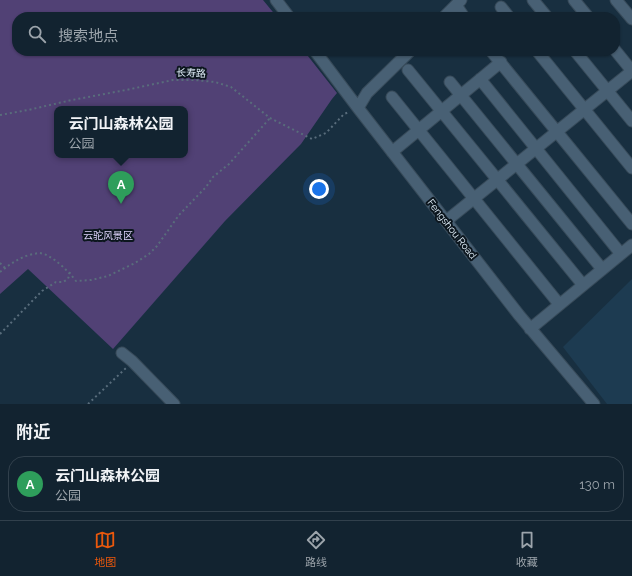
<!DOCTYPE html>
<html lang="zh">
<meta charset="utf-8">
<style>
body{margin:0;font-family:Raleway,"Noto Sans SC",sans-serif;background:#1f2f3c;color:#f1f3f6}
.you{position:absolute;left:319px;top:189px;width:14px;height:14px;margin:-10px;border:3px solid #fff;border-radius:50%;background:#1a73e8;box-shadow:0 0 0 6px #1a73e833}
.badge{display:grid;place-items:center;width:26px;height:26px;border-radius:50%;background:#ea580c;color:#fff;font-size:13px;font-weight:700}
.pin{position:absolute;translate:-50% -33px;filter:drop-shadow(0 1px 2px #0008)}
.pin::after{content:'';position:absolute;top:21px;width:14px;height:12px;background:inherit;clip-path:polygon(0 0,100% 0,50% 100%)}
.popup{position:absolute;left:54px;top:106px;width:134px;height:52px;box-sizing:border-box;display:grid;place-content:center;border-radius:8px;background:#122330;filter:drop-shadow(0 1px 3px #0005);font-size:13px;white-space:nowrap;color:#9ca4ab}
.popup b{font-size:15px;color:#f1f3f6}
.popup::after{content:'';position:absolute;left:50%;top:100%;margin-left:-8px;border:8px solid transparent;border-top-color:#122330}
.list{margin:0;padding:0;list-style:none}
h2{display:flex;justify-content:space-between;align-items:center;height:52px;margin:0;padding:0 16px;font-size:17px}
h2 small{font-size:13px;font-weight:400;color:#9ca4ab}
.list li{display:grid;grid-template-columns:26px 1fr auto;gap:12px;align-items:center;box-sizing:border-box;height:56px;margin:0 8px 8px;padding:0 8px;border:1px solid #31404c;border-radius:16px}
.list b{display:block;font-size:15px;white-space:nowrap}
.list p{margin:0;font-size:13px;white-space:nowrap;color:#9ca4ab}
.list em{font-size:13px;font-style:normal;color:#9ca4ab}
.icon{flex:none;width:22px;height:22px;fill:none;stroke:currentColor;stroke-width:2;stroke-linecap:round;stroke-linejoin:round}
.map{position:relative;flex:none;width:632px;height:404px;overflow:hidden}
.search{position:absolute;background:#122330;box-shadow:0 1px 3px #0004;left:12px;right:12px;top:12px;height:44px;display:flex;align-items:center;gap:10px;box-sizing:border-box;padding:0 14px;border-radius:16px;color:#9ca4ab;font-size:15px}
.sheet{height:116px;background:#122330}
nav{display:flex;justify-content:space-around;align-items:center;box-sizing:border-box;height:56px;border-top:1px solid #31404c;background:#122330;font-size:11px;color:#9ca4ab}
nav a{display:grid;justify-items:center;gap:2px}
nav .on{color:#ea580c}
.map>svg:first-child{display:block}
</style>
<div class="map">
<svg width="632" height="404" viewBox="0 0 632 404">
<rect width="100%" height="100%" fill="#182f40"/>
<!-- built -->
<path fill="#1d3b51" d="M 632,279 L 632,404 L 607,404 L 563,347 Z"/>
<!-- park -->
<path fill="#514175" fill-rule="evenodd" d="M 0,0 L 263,0 L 277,17 L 17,17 L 17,51 L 304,51 L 337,93 L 332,99 L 301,144 L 225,221 L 113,349 L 28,269 L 0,294 ZM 57,109 L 185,109 L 185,155 L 57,155 Z"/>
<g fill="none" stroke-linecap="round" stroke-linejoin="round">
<defs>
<path id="minor" d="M 276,0 L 289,17
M 533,0 L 547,17
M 574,0 L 588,17
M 616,0 L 632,19
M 456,5 L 464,17
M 501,7 L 509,17
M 444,17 L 461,0
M 615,50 L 632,71
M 315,51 L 358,108 L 519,315 L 594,404
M 491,51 L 632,224
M 537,51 L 632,168
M 575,51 L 632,121
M 408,70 L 583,285
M 480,79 L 621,254
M 450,82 L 602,269
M 392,97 L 559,304
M 358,108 L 367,93 L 410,51
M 392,152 L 501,62
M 446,221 L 632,71
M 530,329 L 632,245
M 122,353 L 132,361 L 174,404"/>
</defs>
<!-- minor casing -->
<use href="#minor" stroke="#384b5a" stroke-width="13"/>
<!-- path -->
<path stroke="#596d7c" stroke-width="2" stroke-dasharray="2 3" stroke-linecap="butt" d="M 0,115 L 28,110 L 72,100 L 126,90 L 173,80 L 195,80 L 215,82 L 231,87 L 270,118 L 312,139 L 326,133 L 344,114 L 349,112
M 0,263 L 5,268
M 0,272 C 10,264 20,257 33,254 C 35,254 37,253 39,253 C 52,254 69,272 76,281 L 91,280 L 108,276 L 135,263 L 149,254 L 157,246 L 179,215 L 206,187 L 213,177 L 229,164 L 270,118
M 0,334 L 42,291 L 56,282 L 63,282 L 68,279 L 70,272
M 88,404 L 126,368"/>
<!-- minor -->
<use href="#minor" stroke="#486074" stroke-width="11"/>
</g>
<g text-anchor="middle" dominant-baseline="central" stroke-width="4" stroke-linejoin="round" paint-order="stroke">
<!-- street labels -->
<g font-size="10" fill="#e5f3fe" stroke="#0c161e">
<text transform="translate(191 73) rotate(2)">长寿路</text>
<text transform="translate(452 229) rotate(52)">Fengshou Road</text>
</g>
<!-- park labels -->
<g font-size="10" fill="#ded4fc" stroke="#0c161e">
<text x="108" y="235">云驼风景区</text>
</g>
</g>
</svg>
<div class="you"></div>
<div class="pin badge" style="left:121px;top:204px;background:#2e9e5b">A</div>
<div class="popup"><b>云门山森林公园</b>公园</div>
<div class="search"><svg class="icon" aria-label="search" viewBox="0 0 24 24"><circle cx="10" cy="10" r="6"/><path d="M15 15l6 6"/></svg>搜索地点</div>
</div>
<section class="sheet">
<h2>附近<small></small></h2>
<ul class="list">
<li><span class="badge" style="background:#2e9e5b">A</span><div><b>云门山森林公园</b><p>公园</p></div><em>130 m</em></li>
</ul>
</section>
<nav>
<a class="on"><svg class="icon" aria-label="map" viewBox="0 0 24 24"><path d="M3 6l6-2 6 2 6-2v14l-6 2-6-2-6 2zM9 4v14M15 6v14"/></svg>地图</a>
<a><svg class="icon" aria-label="directions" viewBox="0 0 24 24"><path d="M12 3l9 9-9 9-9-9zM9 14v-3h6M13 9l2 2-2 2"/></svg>路线</a>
<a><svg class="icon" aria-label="saved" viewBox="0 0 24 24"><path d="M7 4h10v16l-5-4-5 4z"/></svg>收藏</a>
</nav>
